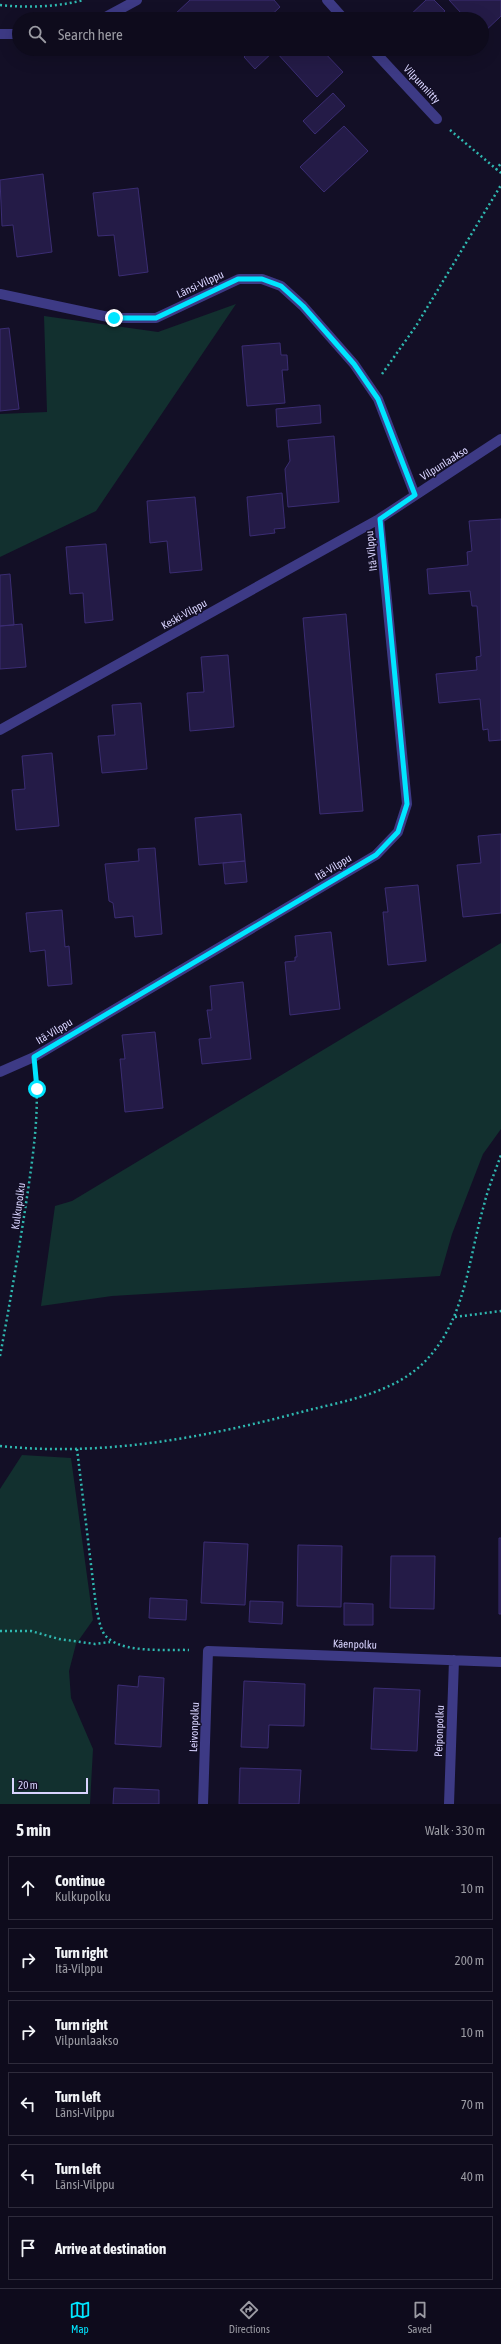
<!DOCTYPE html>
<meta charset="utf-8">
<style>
body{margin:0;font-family:"Asap Condensed",sans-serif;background:#1c1929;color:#f1f3f6}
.scale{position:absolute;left:12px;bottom:10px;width:76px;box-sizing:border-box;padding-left:4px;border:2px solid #d9d4ff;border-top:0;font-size:11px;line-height:14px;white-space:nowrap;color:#d9d4ff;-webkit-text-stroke:3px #130f26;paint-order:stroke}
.stop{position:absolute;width:12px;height:12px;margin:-9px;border:3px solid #00e5ff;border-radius:50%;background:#fff}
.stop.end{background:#00e5ff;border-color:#fff;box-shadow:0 1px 4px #0008}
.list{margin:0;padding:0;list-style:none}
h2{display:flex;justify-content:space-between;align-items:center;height:52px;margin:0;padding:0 16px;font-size:17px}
h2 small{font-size:13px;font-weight:400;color:#9b9ba3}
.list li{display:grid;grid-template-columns:26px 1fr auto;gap:12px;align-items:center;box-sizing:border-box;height:64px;margin:0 8px 8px;padding:0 8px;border:1px solid #2e2b3b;border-radius:0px}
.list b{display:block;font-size:15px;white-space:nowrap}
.list p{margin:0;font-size:13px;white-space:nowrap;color:#9b9ba3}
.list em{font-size:13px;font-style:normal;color:#9b9ba3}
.icon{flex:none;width:22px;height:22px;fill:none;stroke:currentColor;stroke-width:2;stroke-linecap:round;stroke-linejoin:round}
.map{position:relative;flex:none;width:501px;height:1804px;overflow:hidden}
.search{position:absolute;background:#0e0b1c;box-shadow:0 4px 16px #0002;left:12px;right:12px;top:12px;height:44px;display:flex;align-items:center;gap:10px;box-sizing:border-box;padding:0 14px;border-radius:22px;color:#9b9ba3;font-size:15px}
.sheet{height:484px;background:#0e0b1c}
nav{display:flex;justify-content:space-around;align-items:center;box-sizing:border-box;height:56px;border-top:1px solid #2e2b3b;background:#0e0b1c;font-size:11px;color:#9b9ba3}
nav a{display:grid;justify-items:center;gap:2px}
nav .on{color:#00e5ff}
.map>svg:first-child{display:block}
</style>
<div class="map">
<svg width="501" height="1804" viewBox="0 0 501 1804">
<rect width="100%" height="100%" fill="#130f26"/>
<!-- green -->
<path fill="#12302f" d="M 236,304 L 96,511 L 0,557 L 0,414 L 47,412 L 44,316 L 158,332 Z
M 501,943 L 501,1129 L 483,1154 L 452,1234 L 440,1276 L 112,1296 L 41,1306 L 55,1206 L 72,1201 Z
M 22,1455 L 71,1458 L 93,1620 L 76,1644 L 69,1671 L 71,1698 L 93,1749 L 90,1804 L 0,1804 L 0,1489 Z"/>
<!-- building -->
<path fill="#241b47" stroke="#3b2d73" d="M 190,0 L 274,0 L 280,7 L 267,19 L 241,19 L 236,13 L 229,19 L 177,19 L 173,16 Z
M 426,0 L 434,0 L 445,11 L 436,19 L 406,19 Z
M 449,0 L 501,0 L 501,16 L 482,34 L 482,19 L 456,19 L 462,14 Z
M 252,49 L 276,49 L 255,69 L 244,57 Z
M 279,49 L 321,49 L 343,72 L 317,97 L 276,52 Z
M 333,93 L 345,106 L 315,134 L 303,121 Z
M 344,126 L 368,151 L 324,192 L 300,167 Z
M 43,174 L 52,252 L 17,257 L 13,225 L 2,226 L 0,180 Z
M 138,188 L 148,272 L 119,276 L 114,235 L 98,236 L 93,193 Z
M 9,328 L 19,409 L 0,411 L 0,329 Z
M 280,343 L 281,355 L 287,355 L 288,370 L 282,370 L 285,403 L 247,406 L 242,346 Z
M 320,405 L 321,423 L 277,427 L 276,409 Z
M 334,436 L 339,502 L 288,507 L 285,469 L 290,461 L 288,440 Z
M 282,493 L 285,528 L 274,529 L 275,533 L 250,536 L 247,497 Z
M 195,497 L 202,570 L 170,573 L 167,541 L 150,543 L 147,501 Z
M 501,519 L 501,740 L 489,741 L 488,729 L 483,730 L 480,699 L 439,703 L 436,674 L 477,670 L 476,657 L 481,656 L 477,606 L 472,606 L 470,591 L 429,594 L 427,569 L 468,565 L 467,552 L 472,551 L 469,521 Z
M 106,544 L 113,620 L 85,623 L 83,593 L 70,594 L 66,547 Z
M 10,574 L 14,625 L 0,626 L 0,575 Z
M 346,614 L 363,811 L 320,814 L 303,618 Z
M 22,624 L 26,667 L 0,669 L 0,626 Z
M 228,655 L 234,727 L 190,731 L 187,693 L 204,692 L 201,657 Z
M 141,703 L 147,769 L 102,773 L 98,736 L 115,735 L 112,705 Z
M 52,753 L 59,826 L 16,830 L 12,790 L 25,789 L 22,756 Z
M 241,814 L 245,861 L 199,865 L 195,818 Z
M 501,834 L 501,913 L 463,917 L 457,865 L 481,863 L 478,836 Z
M 155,848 L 162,934 L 135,937 L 133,916 L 115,918 L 113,903 L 109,901 L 105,864 L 139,861 L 138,849 Z
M 245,861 L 247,882 L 225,884 L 223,863 Z
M 418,885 L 426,961 L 388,965 L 383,912 L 388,912 L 385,888 Z
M 62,910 L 65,947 L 69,946 L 72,984 L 48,986 L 45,950 L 30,952 L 26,913 Z
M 331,932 L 340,1009 L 290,1015 L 285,962 L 295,961 L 295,957 L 297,957 L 295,936 Z
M 243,982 L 251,1059 L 202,1064 L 199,1039 L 211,1038 L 207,1010 L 212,1010 L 210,986 Z
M 155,1032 L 163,1108 L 125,1112 L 120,1059 L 125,1059 L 122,1035 Z
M 499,1538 L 501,1538 L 501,1614 L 499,1614 Z
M 204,1542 L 248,1544 L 245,1605 L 201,1603 Z
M 298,1545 L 342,1546 L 341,1607 L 297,1606 Z
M 391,1556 L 435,1556 L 434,1609 L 390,1608 Z
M 150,1598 L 187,1600 L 186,1620 L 149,1618 Z
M 250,1601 L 283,1602 L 282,1624 L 249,1622 Z
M 344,1603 L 373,1604 L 373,1625 L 344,1625 Z
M 139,1676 L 164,1678 L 161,1747 L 115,1744 L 118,1685 L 138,1687 Z
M 244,1681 L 305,1684 L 304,1726 L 269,1725 L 268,1748 L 241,1747 Z
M 374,1688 L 420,1690 L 417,1751 L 371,1749 Z
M 240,1768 L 301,1770 L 299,1804 L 239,1804 Z
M 114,1788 L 159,1790 L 159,1804 L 113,1804 Z"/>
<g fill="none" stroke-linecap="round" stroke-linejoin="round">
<!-- path -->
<path stroke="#2fb8b0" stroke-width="2.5" stroke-dasharray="2 3" stroke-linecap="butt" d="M 0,5 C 29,8 56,7 84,0
M 450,130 L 501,173
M 496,170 L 501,163
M 382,374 L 416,326 L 501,185
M 455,1317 L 501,1311
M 0,1356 C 10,1303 19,1250 27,1197 C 33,1156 39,1116 36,1075
M 0,1446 C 105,1457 208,1437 309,1410 C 350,1400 400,1391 429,1357 C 466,1316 469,1256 484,1205 C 488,1188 495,1172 501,1155
M 77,1449 L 96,1606 C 98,1614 99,1623 102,1630 C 112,1655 167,1649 189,1650
M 0,1631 L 31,1631 L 59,1639 L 95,1644 L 110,1642"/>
<!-- minor -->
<path stroke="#3d3a85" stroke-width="10" d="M 327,0 L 344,19
M 372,49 L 437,119
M 0,294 L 113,318 L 156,318 L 239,279 L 262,279 L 281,286 L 303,306 L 354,364 L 378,399 L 415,495
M 0,730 L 379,519 L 501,439
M 0,1072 L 34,1057 L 376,855 L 398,832 L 407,804 L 379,519
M 203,1804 L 208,1651 L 501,1662
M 449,1804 L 454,1660"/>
<!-- tertiary -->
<path stroke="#3d3a85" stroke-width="10" d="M 102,19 L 137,0
M 0,34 L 19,34"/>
</g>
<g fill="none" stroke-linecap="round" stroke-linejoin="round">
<!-- route -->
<path stroke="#00e5ff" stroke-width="5" d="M 37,1089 L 34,1057 L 376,855 L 398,832 L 407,804 L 380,519 L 415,495 L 378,399 L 354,364 L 303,306 L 281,286 L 262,279 L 238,279 L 156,318 L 114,318"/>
</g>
<g text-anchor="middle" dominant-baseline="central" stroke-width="3" stroke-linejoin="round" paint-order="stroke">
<!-- street labels -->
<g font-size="11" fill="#d9d4ff" stroke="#130f26">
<text transform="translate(422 84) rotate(47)">Vilpunniitty</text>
<text transform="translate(200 284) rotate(-25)">Länsi-Vilppu</text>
<text transform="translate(444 463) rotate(-32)">Vilpunlaakso</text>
<text transform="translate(371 551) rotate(-96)">Itä-Vilppu</text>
<text transform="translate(184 614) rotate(-29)">Keski-Vilppu</text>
<text transform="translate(333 867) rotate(-31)">Itä-Vilppu</text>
<text transform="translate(54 1031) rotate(-31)">Itä-Vilppu</text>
<text transform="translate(18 1206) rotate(-82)">Kulkupolku</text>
<text transform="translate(355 1644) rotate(2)">Käenpolku</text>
<text transform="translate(194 1727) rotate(-88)">Leivonpolku</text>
<text transform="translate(439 1731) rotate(-88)">Peiponpolku</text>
</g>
</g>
</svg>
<div class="scale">20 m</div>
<div class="stop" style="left:37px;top:1089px"></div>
<div class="stop end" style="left:114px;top:318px"></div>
<div class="search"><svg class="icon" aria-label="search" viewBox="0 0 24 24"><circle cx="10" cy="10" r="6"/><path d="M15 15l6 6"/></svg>Search here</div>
</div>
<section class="sheet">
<h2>5 min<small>Walk · 330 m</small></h2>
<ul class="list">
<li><svg class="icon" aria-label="ahead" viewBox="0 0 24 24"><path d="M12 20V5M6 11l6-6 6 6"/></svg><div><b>Continue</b><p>Kulkupolku</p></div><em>10 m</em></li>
<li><svg class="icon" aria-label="right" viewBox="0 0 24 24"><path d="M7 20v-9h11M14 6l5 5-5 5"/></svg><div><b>Turn right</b><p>Itä-Vilppu</p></div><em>200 m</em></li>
<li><svg class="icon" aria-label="right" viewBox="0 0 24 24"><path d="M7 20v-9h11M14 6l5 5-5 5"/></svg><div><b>Turn right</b><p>Vilpunlaakso</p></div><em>10 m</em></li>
<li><svg class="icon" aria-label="left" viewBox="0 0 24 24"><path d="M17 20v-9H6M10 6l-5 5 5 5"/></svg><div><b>Turn left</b><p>Länsi-Vilppu</p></div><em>70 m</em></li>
<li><svg class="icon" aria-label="left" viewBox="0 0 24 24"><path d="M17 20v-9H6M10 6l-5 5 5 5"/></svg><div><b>Turn left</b><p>Länsi-Vilppu</p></div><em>40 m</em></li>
<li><svg class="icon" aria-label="arrive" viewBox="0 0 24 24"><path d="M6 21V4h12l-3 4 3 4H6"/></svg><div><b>Arrive at destination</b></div></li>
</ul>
</section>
<nav>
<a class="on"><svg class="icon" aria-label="map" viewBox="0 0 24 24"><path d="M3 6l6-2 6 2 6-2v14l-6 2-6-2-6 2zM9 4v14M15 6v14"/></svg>Map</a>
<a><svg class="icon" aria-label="directions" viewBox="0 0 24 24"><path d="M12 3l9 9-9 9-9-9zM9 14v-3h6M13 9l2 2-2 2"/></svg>Directions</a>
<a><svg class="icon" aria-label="saved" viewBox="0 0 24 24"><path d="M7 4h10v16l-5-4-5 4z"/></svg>Saved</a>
</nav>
